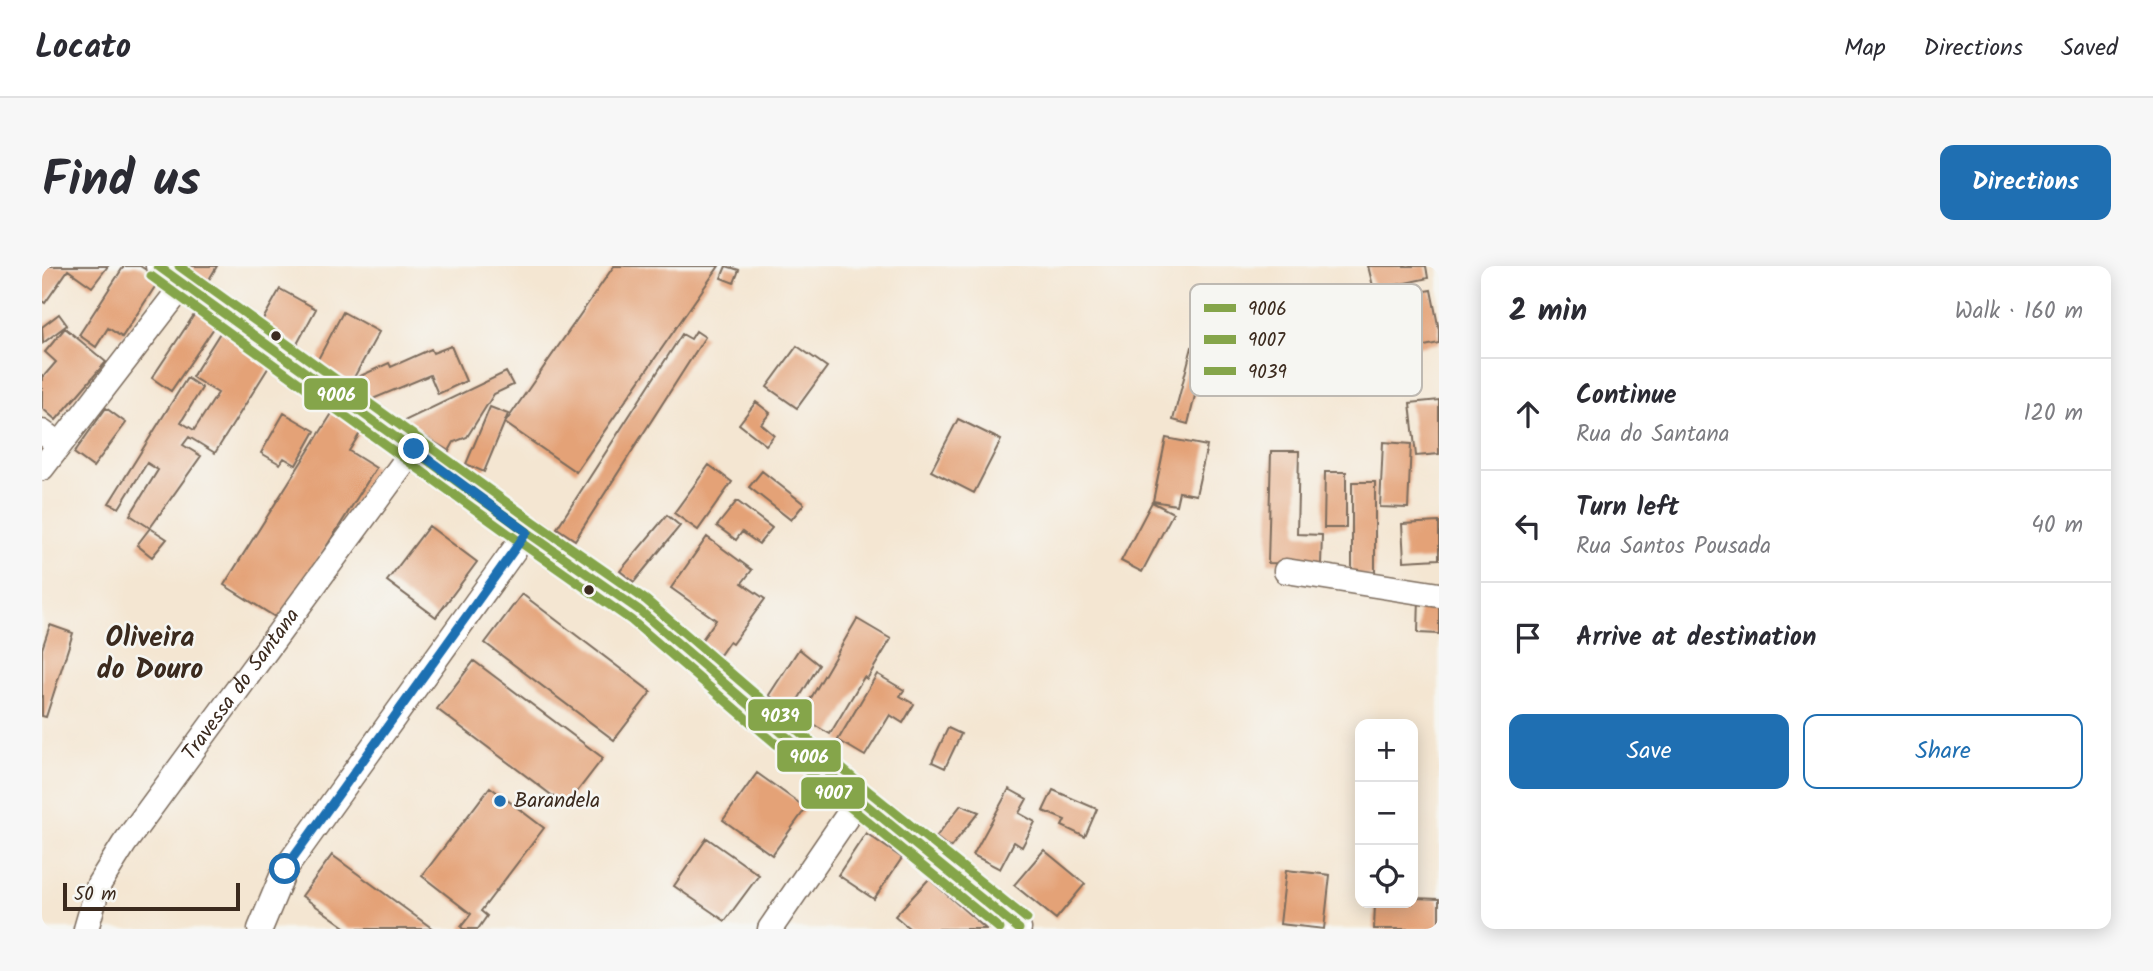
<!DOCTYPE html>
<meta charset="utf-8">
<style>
body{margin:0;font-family:Kalam,sans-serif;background:#f7f7f7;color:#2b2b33}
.controls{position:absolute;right:21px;bottom:21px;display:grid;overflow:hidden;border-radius:14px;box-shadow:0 4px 18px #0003}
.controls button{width:63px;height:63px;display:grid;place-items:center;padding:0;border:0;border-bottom:2px solid #e1e1e2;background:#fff;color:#2b2b33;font:35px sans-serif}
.scale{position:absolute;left:21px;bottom:18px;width:177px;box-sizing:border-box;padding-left:7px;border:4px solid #3b2a1e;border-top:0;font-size:19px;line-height:24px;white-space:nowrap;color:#3b2a1e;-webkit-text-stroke:5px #f6f6f2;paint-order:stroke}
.stop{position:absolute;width:21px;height:21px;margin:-16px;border:5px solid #1f6fb2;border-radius:50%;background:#fff}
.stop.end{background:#1f6fb2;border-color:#fff;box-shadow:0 2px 7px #0008}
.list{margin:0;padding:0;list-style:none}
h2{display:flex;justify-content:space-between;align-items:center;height:91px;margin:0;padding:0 28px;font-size:30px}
h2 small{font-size:23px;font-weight:400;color:#7c7c81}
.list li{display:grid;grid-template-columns:46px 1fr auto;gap:21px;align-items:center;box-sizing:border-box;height:112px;padding:0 28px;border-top:2px solid #e1e1e2}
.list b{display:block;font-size:26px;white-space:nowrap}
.list p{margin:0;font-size:23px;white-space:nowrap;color:#7c7c81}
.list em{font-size:23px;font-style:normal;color:#7c7c81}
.actions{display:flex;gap:14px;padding:21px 28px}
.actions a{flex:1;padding:16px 0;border:2px solid #1f6fb2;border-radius:14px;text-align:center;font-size:24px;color:#1f6fb2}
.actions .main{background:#1f6fb2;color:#fff}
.icon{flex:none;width:38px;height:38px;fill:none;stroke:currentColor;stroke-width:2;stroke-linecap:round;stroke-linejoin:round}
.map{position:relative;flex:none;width:1397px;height:663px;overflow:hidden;border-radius:14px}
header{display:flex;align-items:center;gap:42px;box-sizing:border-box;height:98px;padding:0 35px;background:#fff;border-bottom:2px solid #e1e1e2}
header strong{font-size:33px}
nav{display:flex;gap:38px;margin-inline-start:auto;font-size:24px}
.intro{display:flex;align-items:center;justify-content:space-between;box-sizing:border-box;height:168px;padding:0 42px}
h1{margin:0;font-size:49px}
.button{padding:18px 32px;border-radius:14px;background:#1f6fb2;color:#fff;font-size:24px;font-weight:700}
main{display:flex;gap:42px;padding:0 42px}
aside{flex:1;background:#fff;border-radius:14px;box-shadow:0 4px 18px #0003}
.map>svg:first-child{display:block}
</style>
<header>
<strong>Locato</strong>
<nav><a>Map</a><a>Directions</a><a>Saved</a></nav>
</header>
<div class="intro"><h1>Find us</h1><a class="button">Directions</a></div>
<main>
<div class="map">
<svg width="1397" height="663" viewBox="0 0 1397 663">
<rect width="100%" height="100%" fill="#f6f6f2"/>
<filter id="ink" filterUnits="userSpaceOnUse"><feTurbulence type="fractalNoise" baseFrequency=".0143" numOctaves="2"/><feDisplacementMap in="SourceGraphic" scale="14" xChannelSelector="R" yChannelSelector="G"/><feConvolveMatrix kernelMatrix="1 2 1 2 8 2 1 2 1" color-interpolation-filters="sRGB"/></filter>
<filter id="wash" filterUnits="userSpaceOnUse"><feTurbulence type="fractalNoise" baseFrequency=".00686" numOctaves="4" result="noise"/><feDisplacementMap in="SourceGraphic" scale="28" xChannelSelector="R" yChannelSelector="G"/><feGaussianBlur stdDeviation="1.57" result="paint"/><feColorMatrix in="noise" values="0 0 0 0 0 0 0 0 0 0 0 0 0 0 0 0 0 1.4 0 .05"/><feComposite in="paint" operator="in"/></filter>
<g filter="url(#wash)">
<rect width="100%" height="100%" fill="#f4e6d2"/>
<g id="blocks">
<!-- building -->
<path fill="#e4a277" d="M 0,0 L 66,0 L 50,21 L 26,4 L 3,37 L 0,35 Z
M 82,0 L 98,0 L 118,13 L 80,71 L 66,62 L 54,81 L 37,69 Z
M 146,0 L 175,0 L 165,17 L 144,4 Z
M 572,0 L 677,0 L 534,206 L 463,157 Z
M 684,0 L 697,4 L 692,17 L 679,12 Z
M 1326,0 L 1384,0 L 1386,12 L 1332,24 Z
M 238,23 L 274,43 L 255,78 L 219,57 Z
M 1389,24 L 1397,64 L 1397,77 L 1363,84 L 1352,31 Z
M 158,40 L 178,53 L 129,125 L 110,112 Z
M 301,46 L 337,66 L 309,117 L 274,97 Z
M 17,48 L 25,59 L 1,77 L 0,61 Z
M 183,59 L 233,91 L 173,187 L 147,171 L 141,179 L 159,190 L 108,262 L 88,249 L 116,204 L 105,197 L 77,242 L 67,237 L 145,112 L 160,122 L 139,156 L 152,164 L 176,127 L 150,111 Z
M 23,62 L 64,96 L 14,154 L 0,142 L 0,109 L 2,110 L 14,96 L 3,86 Z
M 654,65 L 663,71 L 533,274 L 515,262 L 640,68 L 649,73 Z
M 409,80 L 424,115 L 396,128 L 388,109 L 326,135 L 316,111 L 347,97 L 349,101 L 389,83 L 391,87 Z
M 755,80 L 785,101 L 755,142 L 725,121 Z
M 1150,81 L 1211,96 L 1206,117 L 1159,105 L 1146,158 L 1131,154 Z
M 464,106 L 471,119 L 452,128 L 425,171 L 412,176 L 407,185 L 360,156 Z
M 1397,134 L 1397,188 L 1374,190 L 1368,137 Z
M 714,136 L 728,147 L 719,158 L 732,169 L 724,179 L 697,158 Z
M 294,141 L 323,159 L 307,185 L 334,202 L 238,354 L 182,319 Z
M 448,141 L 466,148 L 442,206 L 424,198 Z
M 64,142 L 84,157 L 51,201 L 32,187 Z
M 242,147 L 273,165 L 254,199 L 242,192 L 238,198 L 219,187 Z
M 916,153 L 959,174 L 932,227 L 889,205 Z
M 1124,172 L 1165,180 L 1154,229 L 1137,226 L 1134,239 L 1111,235 Z
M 1341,176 L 1369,178 L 1366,242 L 1338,241 Z
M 1229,185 L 1257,185 L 1255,268 L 1280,269 L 1279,298 L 1226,297 Z
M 667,199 L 690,216 L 656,264 L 632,247 Z
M 720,205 L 762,238 L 749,254 L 707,221 Z
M 1283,206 L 1304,206 L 1304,262 L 1282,262 Z
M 1310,216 L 1333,216 L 1333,310 L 1310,310 Z
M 695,235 L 730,262 L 717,278 L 700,266 L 694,274 L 675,260 Z
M 1110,236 L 1131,247 L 1100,306 L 1079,295 Z
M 625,249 L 638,260 L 592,316 L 578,305 Z
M 1397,256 L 1397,293 L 1362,295 L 1360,258 Z
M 387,260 L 435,296 L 394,351 L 345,315 Z
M 108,262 L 125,273 L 110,291 L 95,279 Z
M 665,271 L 710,304 L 700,317 L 723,333 L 690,378 L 687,376 L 678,389 L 659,375 L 674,354 L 629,322 Z
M 480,328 L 609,426 L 572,474 L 443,377 Z
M 1377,331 L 1397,332 L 1397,368 L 1376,367 Z
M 815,353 L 849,373 L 825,413 L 822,411 L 788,468 L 758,451 Z
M 8,359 L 31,367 L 4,451 L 0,450 L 0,383 Z
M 757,383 L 777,399 L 748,447 L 727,429 Z
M 432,395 L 561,492 L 524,540 L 395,443 Z
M 835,408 L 862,424 L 858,430 L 872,438 L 861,457 L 848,449 L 823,490 L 796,474 Z
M 906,462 L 919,468 L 903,502 L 890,496 Z
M 715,507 L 764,542 L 730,589 L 681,554 Z
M 448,521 L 502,562 L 439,645 L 445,650 L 436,663 L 421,663 L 419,661 L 429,648 L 380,610 Z
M 967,523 L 985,533 L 977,547 L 993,556 L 980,581 L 972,576 L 958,603 L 931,589 Z
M 1011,524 L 1055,543 L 1043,571 L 1020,560 L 1023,554 L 1001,545 Z
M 919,539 L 937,546 L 908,582 L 894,571 Z
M 824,567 L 860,592 L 832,633 L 796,609 Z
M 665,572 L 717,609 L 683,655 L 632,620 Z
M 1002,584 L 1043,618 L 1014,653 L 972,619 Z
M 290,589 L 391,663 L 306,663 L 260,630 Z
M 1244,604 L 1288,609 L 1282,663 L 1238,658 Z
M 887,613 L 944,663 L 868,663 L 853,650 Z
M 1371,632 L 1397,633 L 1397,663 L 1332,663 L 1333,637 L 1371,637 Z"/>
</g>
</g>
<g filter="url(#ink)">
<use href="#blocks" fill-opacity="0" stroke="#7c6c5d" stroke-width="2"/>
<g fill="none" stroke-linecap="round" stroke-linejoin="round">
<defs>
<g id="minor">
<path d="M 116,0 L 485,266 L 597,344 L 817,533 L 977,663"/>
<path d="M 0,166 L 17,178"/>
<path d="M 0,202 L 141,19"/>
<path d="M 1244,305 L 1397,329"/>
<path id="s1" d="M 44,663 L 57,618 L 82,578 L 372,183"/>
<path d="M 218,663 L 243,603 L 485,266"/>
<path d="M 728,663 L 817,533"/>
</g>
</defs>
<!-- minor casing -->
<use href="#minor" stroke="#7c6c5d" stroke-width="27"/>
<!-- minor -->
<use href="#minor" stroke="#fff" stroke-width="24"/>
<defs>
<path id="bus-1" d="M 116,0 L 485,266 L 597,344 L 817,533 L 977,663"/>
<path id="bus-2" d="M 109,10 L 478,276 L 589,354 L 809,542 L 958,663"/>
<path id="bus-3" d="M 137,0 L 492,256 L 604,334 L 825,524 L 985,653"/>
</defs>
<!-- bus-1 casing -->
<use href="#bus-1" stroke="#f6f6f2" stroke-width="14"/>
<!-- bus-2 casing -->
<use href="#bus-2" stroke="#f6f6f2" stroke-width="14"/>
<!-- bus-3 casing -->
<use href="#bus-3" stroke="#f6f6f2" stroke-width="14"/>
<!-- bus-1 -->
<use href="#bus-1" stroke="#85a54a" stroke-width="9"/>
<!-- bus-2 -->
<use href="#bus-2" stroke="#85a54a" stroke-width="9"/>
<!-- bus-3 -->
<use href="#bus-3" stroke="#85a54a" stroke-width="9"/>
</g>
</g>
<g fill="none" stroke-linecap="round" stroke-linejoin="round" filter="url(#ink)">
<!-- route -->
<path stroke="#1f6fb2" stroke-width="9" d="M 243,603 L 485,266 L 372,183"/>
</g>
<!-- markers -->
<g fill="#3b2a1e" stroke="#f6f6f2" stroke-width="2.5">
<circle cx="234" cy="70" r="6"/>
<circle cx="547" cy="324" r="6"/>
</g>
<circle fill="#1f6fb2" stroke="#f6f6f2" stroke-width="2.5" cx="458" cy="535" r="7"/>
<g text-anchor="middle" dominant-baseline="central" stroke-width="5" stroke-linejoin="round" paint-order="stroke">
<!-- street labels -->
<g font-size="21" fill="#3b2a1e" stroke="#f6f6f2">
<text stroke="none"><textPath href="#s1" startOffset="292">Travessa do Santana</textPath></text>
</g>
<!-- poi labels -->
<g font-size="21" fill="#3b2a1e" stroke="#f6f6f2" text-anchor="start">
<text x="472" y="535">Barandela</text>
</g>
<!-- district labels -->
<g font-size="28" font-weight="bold" fill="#3b2a1e" stroke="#f6f6f2">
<text x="108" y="372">Oliveira<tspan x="108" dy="32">do Douro</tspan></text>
</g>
</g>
<!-- legend -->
<rect x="1148" y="18" width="232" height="112" rx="10" fill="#f6f6f2" stroke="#beb9b2" stroke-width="2"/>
<rect x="1162" y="38" width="32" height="8" fill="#85a54a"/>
<rect x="1162" y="69" width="32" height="9" fill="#85a54a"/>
<rect x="1162" y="101" width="32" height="8" fill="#85a54a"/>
<g font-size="19" fill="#3b2a1e">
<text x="1206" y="49">9006</text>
<text x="1206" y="80">9007</text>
<text x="1206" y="112">9039</text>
</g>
<g stroke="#f6f6f2" stroke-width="2.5">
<rect x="261" y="111" width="66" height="34" rx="7" fill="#85a54a"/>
<rect x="705" y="432" width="66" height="34" rx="7" fill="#85a54a"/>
<rect x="734" y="473" width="66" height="34" rx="7" fill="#85a54a"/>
<rect x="758" y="510" width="66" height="34" rx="7" fill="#85a54a"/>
</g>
<g font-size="19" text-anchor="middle" font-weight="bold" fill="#fff">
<text x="294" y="135">9006</text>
<text x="738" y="456">9039</text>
<text x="767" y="497">9006</text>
<text x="791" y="533">9007</text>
</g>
</svg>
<div class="controls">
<button>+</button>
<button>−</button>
<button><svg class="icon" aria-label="locate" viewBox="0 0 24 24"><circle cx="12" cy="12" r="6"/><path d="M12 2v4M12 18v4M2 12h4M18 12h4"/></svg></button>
</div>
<div class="scale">50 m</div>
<div class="stop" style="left:243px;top:603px"></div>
<div class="stop end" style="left:372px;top:183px"></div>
</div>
<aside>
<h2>2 min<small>Walk · 160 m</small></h2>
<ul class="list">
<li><svg class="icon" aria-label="ahead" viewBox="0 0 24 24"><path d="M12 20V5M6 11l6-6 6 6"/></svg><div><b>Continue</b><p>Rua do Santana</p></div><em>120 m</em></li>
<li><svg class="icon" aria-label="left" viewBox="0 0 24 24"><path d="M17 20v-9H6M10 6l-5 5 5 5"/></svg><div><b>Turn left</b><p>Rua Santos Pousada</p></div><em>40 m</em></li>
<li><svg class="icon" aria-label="arrive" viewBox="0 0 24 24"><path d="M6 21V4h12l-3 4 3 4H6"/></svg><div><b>Arrive at destination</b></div></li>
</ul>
<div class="actions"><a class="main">Save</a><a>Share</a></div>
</aside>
</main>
